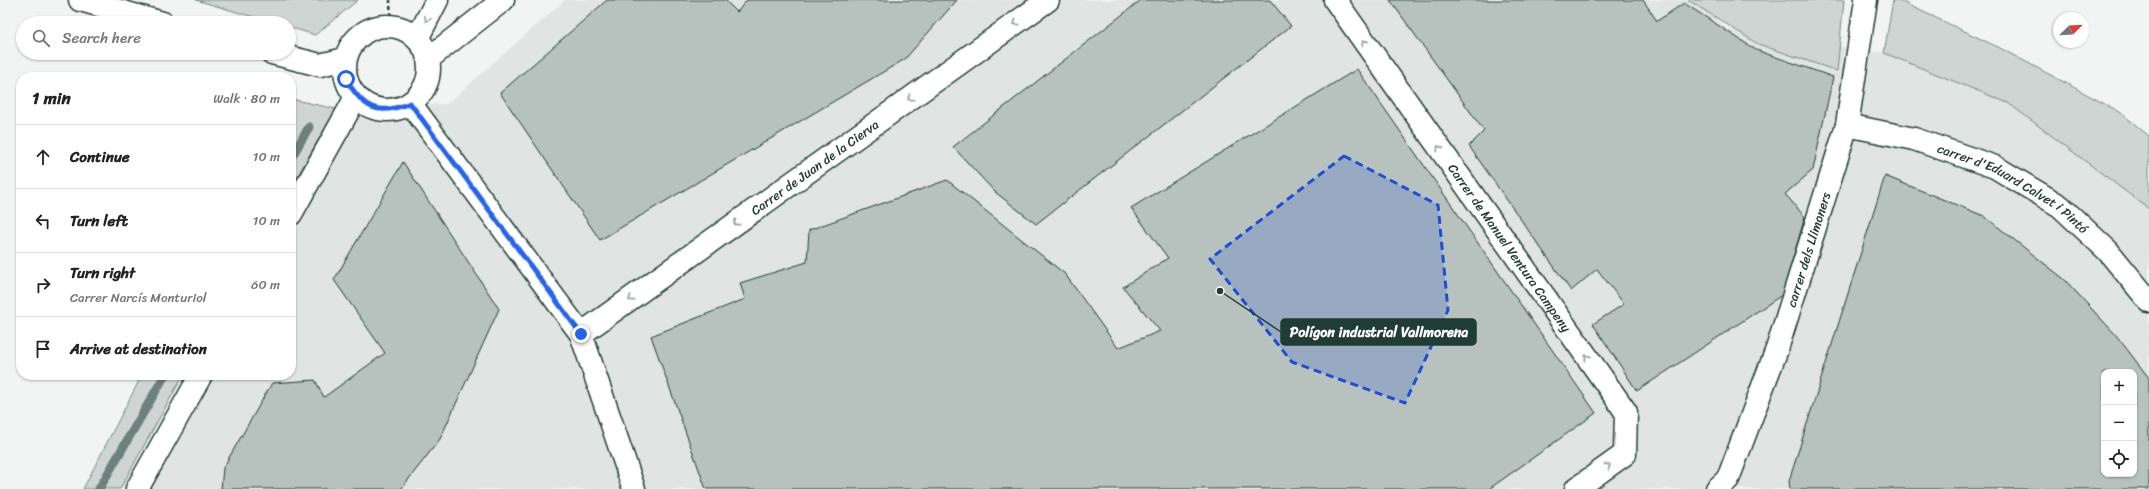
<!DOCTYPE html>
<meta charset="utf-8">
<style>
body{margin:0;font-family:Sriracha,sans-serif;background:#f2f2f2;color:#222}
.controls{position:absolute;right:12px;bottom:12px;display:grid;overflow:hidden;border-radius:8px;box-shadow:0 1px 3px #0004}
.controls button{width:36px;height:36px;display:grid;place-items:center;padding:0;border:0;border-bottom:1px solid #e0e0e0;background:#fff;color:#222;font:20px sans-serif}
.compass{position:absolute;left:2053px;top:12px;width:36px;height:36px;border-radius:50%;background:#fff;box-shadow:0 1px 3px #0004;rotate:66deg}
.stop{position:absolute;width:12px;height:12px;margin:-9px;border:3px solid #2563eb;border-radius:50%;background:#fff}
.stop.end{background:#2563eb;border-color:#fff;box-shadow:0 1px 4px #0008}
.list{margin:0;padding:0;list-style:none}
h2{display:flex;justify-content:space-between;align-items:center;height:52px;margin:0;padding:0 16px;font-size:17px}
h2 small{font-size:13px;font-weight:400;color:#767676}
.list li{display:grid;grid-template-columns:26px 1fr auto;gap:12px;align-items:center;box-sizing:border-box;height:64px;padding:0 16px;border-top:1px solid #e0e0e0}
.list b{display:block;font-size:15px;white-space:nowrap}
.list p{margin:0;font-size:13px;white-space:nowrap;color:#767676}
.list em{font-size:13px;font-style:normal;color:#767676}
.icon{flex:none;width:22px;height:22px;fill:none;stroke:currentColor;stroke-width:2;stroke-linecap:round;stroke-linejoin:round}
.map{position:relative;flex:none;width:2149px;height:489px;overflow:hidden}
.search{position:absolute;background:#fff;box-shadow:0 1px 3px #0004;left:16px;top:16px;width:280px;height:44px;display:flex;align-items:center;gap:10px;box-sizing:border-box;padding:0 14px;border-radius:22px;color:#767676;font-size:15px}
.panel{position:absolute;background:#fff;box-shadow:0 1px 3px #0004;left:16px;top:72px;width:280px;height:308px;border-radius:16px}
.map>svg:first-child{display:block}
</style>
<div class="map">
<svg width="2149" height="489" viewBox="0 0 2149 489">
<rect width="100%" height="100%" fill="#f2f3f3"/>
<filter id="ink" filterUnits="userSpaceOnUse"><feTurbulence type="fractalNoise" baseFrequency=".025" numOctaves="2"/><feDisplacementMap in="SourceGraphic" scale="8" xChannelSelector="R" yChannelSelector="G"/><feConvolveMatrix kernelMatrix="1 2 1 2 8 2 1 2 1" color-interpolation-filters="sRGB"/></filter>
<g filter="url(#ink)">
<!-- built -->
<path fill="#e0e4e3" fill-rule="evenodd" d="M 565,0 L 1694,0 L 1727,29 L 1884,53 L 2008,103 L 2149,209 L 2149,489 L 120,489 L 183,375 L 291,375 L 291,187 L 336,109 L 447,104 ZM 2104,372 L 2134,372 L 2134,474 L 2104,474 Z"/>
<!-- green -->
<path fill="#ced5d3" stroke="#768984" d="M 196,0 L 358,0 L 315,35 L 289,27 L 289,23 L 274,23 Z
M 1688,0 L 1844,0 L 1837,71 L 1758,44 Z
M 1893,0 L 1898,0 L 1998,47 L 2120,112 L 2149,136 L 2149,209 L 2008,103 L 1884,53 Z
M 291,99 L 336,109 L 291,187 Z
M 142,375 L 183,375 L 120,489 L 83,489 Z"/>
<g fill="none" stroke-linecap="round" stroke-linejoin="round">
<!-- stream -->
<path stroke="#6d807b" stroke-width="9" d="M 291,158 L 309,127
M 99,489 L 165,375"/>
</g>
<!-- building -->
<path fill="#b7c1bd" stroke="#1f3d34" fill-rule="evenodd" d="M 607,0 L 725,0 L 737,12 L 747,0 L 957,0 L 905,59 L 600,240 L 500,93 Z
M 1141,0 L 1270,0 L 1291,26 L 1036,224 L 995,192 L 953,147 Z
M 1390,0 L 1643,0 L 1657,21 L 1684,3 L 1756,50 L 1833,77 L 1813,170 L 1785,194 L 1805,217 L 1782,295 L 1637,391 L 1593,324 L 1624,304 L 1597,269 L 1571,291 L 1469,146 L 1484,131 Z
M 1357,69 L 1596,413 L 1489,489 L 706,489 L 651,336 L 745,299 L 740,283 L 807,262 L 809,230 L 947,180 L 1065,274 L 1118,348 L 1160,331 L 1123,287 L 1168,258 L 1131,208 Z
M 403,162 L 499,309 L 440,439 L 401,489 L 221,489 L 223,468 L 272,383 L 315,380 L 324,397 L 385,353 L 334,280 Z
M 1885,176 L 1984,216 L 2064,279 L 2116,335 L 2149,378 L 2149,489 L 1790,489 L 1789,481 ZM 2104,372 L 2134,372 L 2134,474 L 2104,474 Z"/>
<g fill="none" stroke-linecap="round" stroke-linejoin="round">
<defs>
<g id="street">
<path id="s1" d="M 1335,0 L 1626,412 L 1625,454 L 1576,489"/>
<path d="M 417,39 L 437,0"/>
<path d="M 428,59 L 503,0"/>
<path d="M 410,103 L 581,334 L 634,489"/>
<path id="s2" d="M 1847,125 L 1914,139 L 1995,167 L 2060,206 L 2108,251 L 2149,301"/>
<path id="s3" d="M 581,334 L 1048,0"/>
<path id="s4" d="M 1717,489 L 1728,479 L 1777,349 L 1847,125 L 1866,0"/>
</g>
<path id="secondary" d="M 80,0 L 163,23
M345 68a42 42 0 1 1 84 0a42 42 0 1 1-84 0Z
M 272,53 L 320,65 L 345,59
M 291,214 L 356,97
M 137,489 L 201,375"/>
</defs>
<!-- street casing -->
<use href="#street" stroke="#1f3d34" stroke-width="25"/>
<!-- secondary casing -->
<use href="#secondary" stroke="#1f3d34" stroke-width="25"/>
<!-- path -->
<path stroke="#1f3d34" stroke-width="2.5" stroke-dasharray="3 3" stroke-linecap="butt" d="M 390,0 L 391,26"/>
<!-- street -->
<use href="#street" stroke="#fff" stroke-width="22"/>
<!-- secondary -->
<use href="#secondary" stroke="#fff" stroke-width="22"/>
</g>
<!-- one-way arrows -->
<defs><path id="oneway-chevron" d="M-2-3.5L2.5 0L-2 3.5" fill="none" stroke-width="1.6" stroke-linecap="round" stroke-linejoin="round"/></defs>
<g stroke="#8f9e9a">
<use href="#oneway-chevron" transform="translate(427 19) rotate(118)"/>
<use href="#oneway-chevron" transform="translate(1016 23) rotate(144)"/>
<use href="#oneway-chevron" transform="translate(1364 42) rotate(-125)"/>
<use href="#oneway-chevron" transform="translate(910 98) rotate(144)"/>
<use href="#oneway-chevron" transform="translate(1439 148) rotate(-125)"/>
<use href="#oneway-chevron" transform="translate(736 223) rotate(144)"/>
<use href="#oneway-chevron" transform="translate(631 299) rotate(144)"/>
<use href="#oneway-chevron" transform="translate(1587 357) rotate(-125)"/>
<use href="#oneway-chevron" transform="translate(1608 466) rotate(-36)"/>
</g>
</g>
<g fill="none" stroke-linecap="round" stroke-linejoin="round" filter="url(#ink)">
<!-- route -->
<path stroke="#2563eb" stroke-width="5" d="M 346,79 C 363,108 377,117 410,103 L 581,334"/>
</g>
<!-- marked area -->
<path fill="#1d4ed8" fill-opacity="0.2" stroke="#1d4ed8" stroke-width="3" stroke-dasharray="8 5" stroke-linejoin="round" d="M 1344,156 L 1438,205 L 1448,310 L 1405,403 L 1292,362 L 1210,259 Z"/>
<g text-anchor="middle" dominant-baseline="central" stroke-width="3" stroke-linejoin="round" paint-order="stroke">
<!-- street labels -->
<g font-size="13" fill="#1f3d34" stroke="#fff">
<text stroke="none"><textPath href="#s3" startOffset="287">Carrer de Juan de la Cierva</textPath></text>
<text stroke="none"><textPath href="#s2" startOffset="180">carrer d'Eduard Calvet i Pintó</textPath></text>
<text stroke="none"><textPath href="#s1" startOffset="303">Carrer de Manuel Ventura Campeny</textPath></text>
<text stroke="none"><textPath href="#s4" startOffset="258">carrer dels Llimoners</textPath></text>
</g>
</g>
<!-- callouts -->
<path fill="none" stroke="#1f3d34" stroke-width="1.5" d="M1220 291L1281 332"/>
<circle fill="#1f3d34" stroke="#fff" stroke-width="1.5" cx="1220" cy="291" r="4"/>
<rect fill="#1f3d34" stroke="#1f3d34" stroke-width="1.5" x="1281" y="319" width="195" height="26" rx="4"/>
<g font-size="14" text-anchor="middle" font-weight="bold" fill="#fff">
<text x="1379" y="337">Polígon industrial Vallmorena</text>
</g>
</svg>
<div class="controls">
<button>+</button>
<button>−</button>
<button><svg class="icon" aria-label="locate" viewBox="0 0 24 24"><circle cx="12" cy="12" r="6"/><path d="M12 2v4M12 18v4M2 12h4M18 12h4"/></svg></button>
</div>
<svg class="compass" viewBox="-18 -18 36 36"><path d="M0-13l5 13h-10z" fill="#e53935"/><path d="M0 13l5-13h-10z" fill="#767676"/></svg>
<div class="stop" style="left:346px;top:79px"></div>
<div class="stop end" style="left:581px;top:334px"></div>
<div class="search"><svg class="icon" aria-label="search" viewBox="0 0 24 24"><circle cx="10" cy="10" r="6"/><path d="M15 15l6 6"/></svg>Search here</div>
<section class="panel">
<h2>1 min<small>Walk · 80 m</small></h2>
<ul class="list">
<li><svg class="icon" aria-label="ahead" viewBox="0 0 24 24"><path d="M12 20V5M6 11l6-6 6 6"/></svg><div><b>Continue</b></div><em>10 m</em></li>
<li><svg class="icon" aria-label="left" viewBox="0 0 24 24"><path d="M17 20v-9H6M10 6l-5 5 5 5"/></svg><div><b>Turn left</b></div><em>10 m</em></li>
<li><svg class="icon" aria-label="right" viewBox="0 0 24 24"><path d="M7 20v-9h11M14 6l5 5-5 5"/></svg><div><b>Turn right</b><p>Carrer Narcís Monturiol</p></div><em>60 m</em></li>
<li><svg class="icon" aria-label="arrive" viewBox="0 0 24 24"><path d="M6 21V4h12l-3 4 3 4H6"/></svg><div><b>Arrive at destination</b></div></li>
</ul>
</section>
</div>
